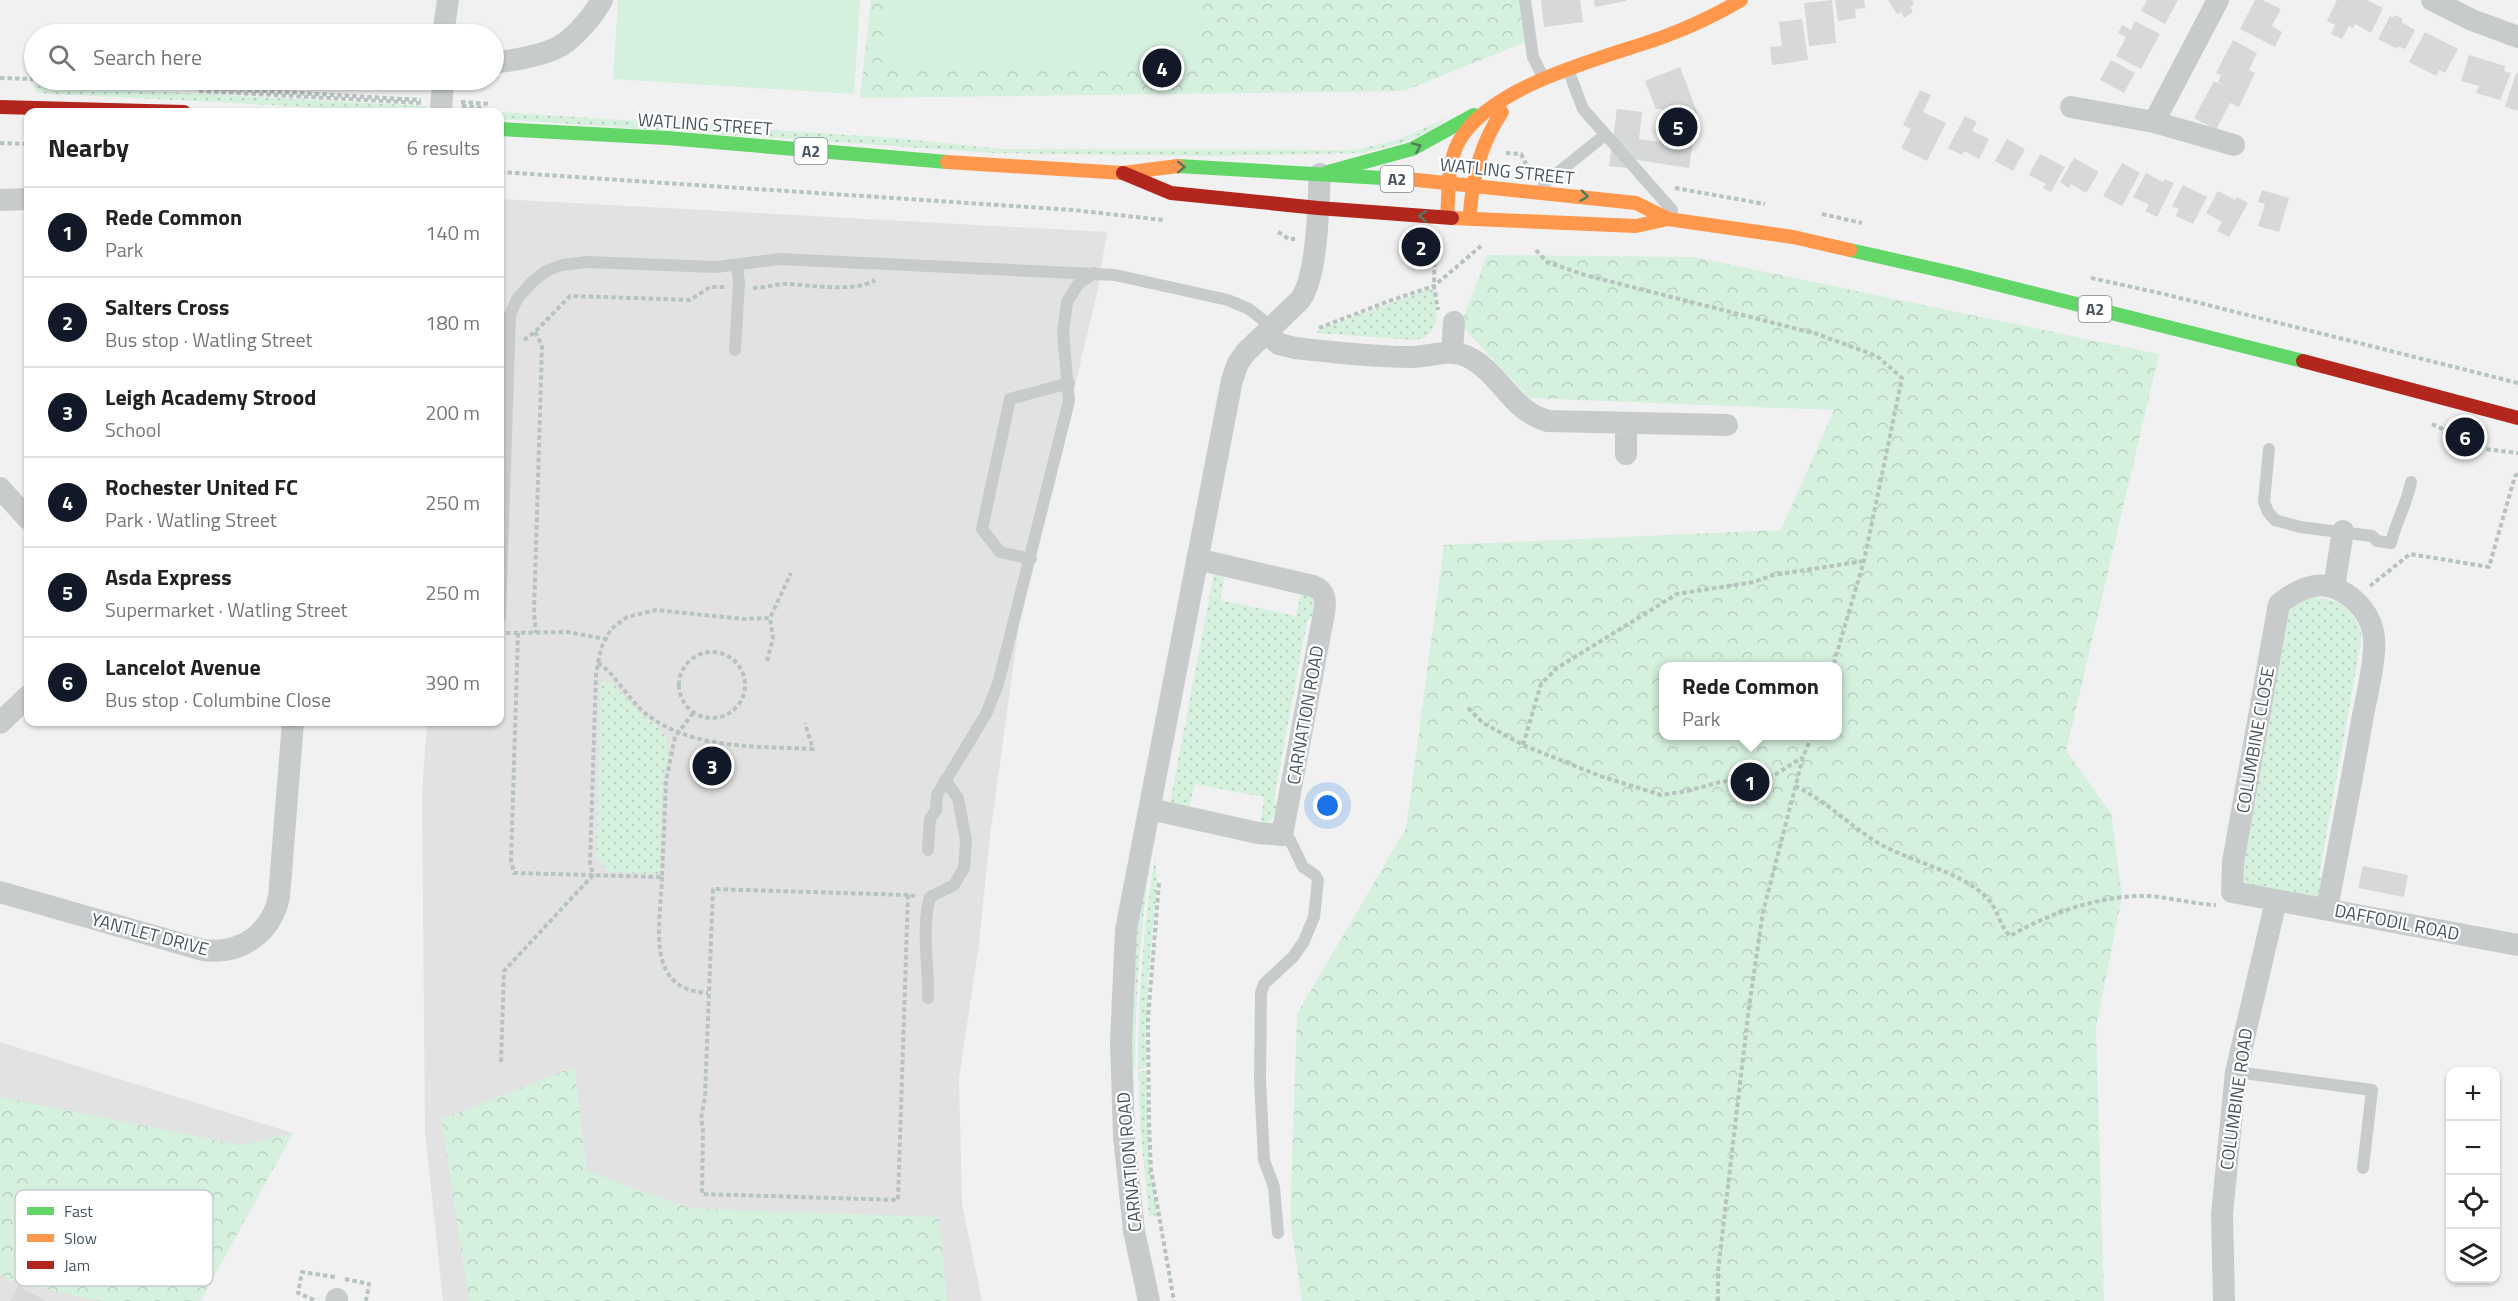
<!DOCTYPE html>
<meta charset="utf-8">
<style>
body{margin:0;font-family:"Titillium Web",sans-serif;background:#f6f6f6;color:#222}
.controls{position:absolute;right:18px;bottom:18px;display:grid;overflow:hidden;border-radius:12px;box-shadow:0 2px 4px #0004}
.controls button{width:54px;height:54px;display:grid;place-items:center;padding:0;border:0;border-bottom:2px solid #e0e0e0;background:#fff;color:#222;font:30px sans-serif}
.you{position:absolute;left:1328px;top:806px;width:21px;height:21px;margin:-15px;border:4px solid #fff;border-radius:50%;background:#1a73e8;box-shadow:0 0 0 9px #1a73e833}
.badge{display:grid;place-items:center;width:39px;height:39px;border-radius:50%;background:#111827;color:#fff;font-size:20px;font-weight:700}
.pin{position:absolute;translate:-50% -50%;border:3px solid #fff;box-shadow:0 2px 6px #0006}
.popup{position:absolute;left:1659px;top:662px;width:183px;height:78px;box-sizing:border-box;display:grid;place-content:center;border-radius:12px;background:#fff;filter:drop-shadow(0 2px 4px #0005);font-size:20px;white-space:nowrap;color:#767676}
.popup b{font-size:22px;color:#222}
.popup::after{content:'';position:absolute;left:50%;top:100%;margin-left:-12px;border:12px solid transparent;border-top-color:#fff}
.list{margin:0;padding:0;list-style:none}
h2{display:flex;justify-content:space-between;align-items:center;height:78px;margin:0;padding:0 24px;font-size:26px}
h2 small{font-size:20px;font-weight:400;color:#767676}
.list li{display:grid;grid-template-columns:39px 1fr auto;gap:18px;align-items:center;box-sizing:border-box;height:90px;padding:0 24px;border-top:2px solid #e0e0e0}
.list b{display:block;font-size:22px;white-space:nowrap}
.list p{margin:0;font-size:20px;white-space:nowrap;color:#767676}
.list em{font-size:20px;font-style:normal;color:#767676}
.icon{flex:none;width:33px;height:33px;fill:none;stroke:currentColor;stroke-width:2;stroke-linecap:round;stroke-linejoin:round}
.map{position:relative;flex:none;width:2518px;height:1301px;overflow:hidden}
.search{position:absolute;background:#fff;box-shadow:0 2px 4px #0004;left:24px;top:24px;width:480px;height:66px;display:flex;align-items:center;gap:15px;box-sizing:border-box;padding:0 21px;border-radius:33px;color:#767676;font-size:22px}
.panel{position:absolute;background:#fff;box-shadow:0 2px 4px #0004;left:24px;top:108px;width:480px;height:618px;border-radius:12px}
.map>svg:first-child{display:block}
</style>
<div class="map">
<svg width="2518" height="1301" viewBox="0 0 2518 1301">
<defs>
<pattern id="grass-dots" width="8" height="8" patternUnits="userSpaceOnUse" patternTransform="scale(1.5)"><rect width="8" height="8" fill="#d6f0de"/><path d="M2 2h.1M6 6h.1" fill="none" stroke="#b9d0c1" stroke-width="1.8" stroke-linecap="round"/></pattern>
<pattern id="park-crowns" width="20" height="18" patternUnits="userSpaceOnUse" patternTransform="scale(1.5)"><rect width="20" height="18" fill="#d6f0de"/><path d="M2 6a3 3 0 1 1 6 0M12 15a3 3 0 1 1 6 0" fill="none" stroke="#b9d0c1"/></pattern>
</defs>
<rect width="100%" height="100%" fill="#f1f1f1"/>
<!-- education -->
<path fill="#e3e2e3" d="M 500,199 L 1107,232 L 1097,293 L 1020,617 L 990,836 L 979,943 L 959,1079 L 962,1204 L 982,1301 L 443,1301 L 425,1131 L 422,794 L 427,722 L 500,722 Z
M 0,1042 L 293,1133 L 200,1301 L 0,1301 Z"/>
<!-- grass -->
<path fill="url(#grass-dots)" d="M 33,85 L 428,106 L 427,110 L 423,112 L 403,112 L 37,93 Z
M 457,109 L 895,138 L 1003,149 L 1354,150 L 1398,140 L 1449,117 L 1434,128 L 1406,142 L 1362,153 L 1209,156 L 993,153 L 500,119 L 500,112 L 459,112 Z
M 1433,288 C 1438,309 1442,337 1414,340 L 1317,333 L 1318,330 Z
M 1226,571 L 1220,600 L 1296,616 L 1302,587 L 1311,595 L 1316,613 L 1307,621 L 1274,799 L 1279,809 L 1269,822 L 1260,827 L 1264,797 L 1195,784 L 1188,812 L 1170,803 L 1214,573 Z
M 2315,597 C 2343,600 2354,610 2362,636 L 2319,876 L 2327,879 L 2317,902 L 2238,884 L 2287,614 L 2300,600 Z
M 601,682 L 612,683 L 640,713 L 661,729 L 668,744 L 669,756 L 663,780 L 659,874 L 608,872 L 596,858 Z
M 1151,856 C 1141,927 1135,998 1135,1070 L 1130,1071 L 1131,1019 L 1139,904 Z
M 1155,857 L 1157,884 L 1148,979 L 1146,1068 L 1138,1070 C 1138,997 1143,928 1155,857 Z
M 1146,1071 L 1150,1168 L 1157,1215 L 1149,1216 L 1141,1136 L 1138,1072 Z"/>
<!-- park -->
<path fill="url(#park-crowns)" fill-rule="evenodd" d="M 871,0 L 1531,0 L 1535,38 L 1404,91 L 860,98 Z
M 1487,255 L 1694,257 L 2159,354 L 2066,751 L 2111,813 L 2122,896 L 2096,1028 L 2104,1301 L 1302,1301 L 1290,1219 L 1297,1014 L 1406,828 L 1444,545 L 1781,530 L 1834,410 L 1529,398 L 1461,325 ZM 1663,666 L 1837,666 L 1837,736 L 1663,736 Z
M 574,1067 L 587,1171 L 688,1208 L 939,1217 L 947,1301 L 469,1301 L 441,1119 Z
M 0,1097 L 240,1145 L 293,1133 L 200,1301 L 100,1301 L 7,1280 L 0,1273 Z"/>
<!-- pitch -->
<path fill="#d6f0de" d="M 618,0 L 860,0 L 854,94 L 613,79 Z
M 888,0 L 1202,0 L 1202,66 L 887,65 Z"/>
<!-- building -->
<path fill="#d7d8d9" d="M 1541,0 L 1580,0 L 1583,22 L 1544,27 Z
M 1594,0 L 1626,0 L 1626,1 L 1595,7 Z
M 1832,0 L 1836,43 L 1809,46 L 1804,3 Z
M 1835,0 L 1864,0 L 1865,8 L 1855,9 L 1856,18 L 1838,21 Z
M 1888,0 L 1912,0 L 1914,4 L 1910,7 L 1913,12 L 1904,18 L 1901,12 L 1897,14 Z
M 2147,0 L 2178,0 L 2165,24 L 2141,11 Z
M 2255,0 L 2262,0 L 2281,9 L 2272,26 L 2282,32 L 2275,47 L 2240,29 Z
M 2337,0 L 2367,0 L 2383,8 L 2371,33 L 2355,24 L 2353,28 L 2349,26 L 2342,39 L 2331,34 L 2335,25 L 2327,21 Z
M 2395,15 L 2403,19 L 2401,22 L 2415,30 L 2405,49 L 2398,46 L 2397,49 L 2378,39 L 2390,16 L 2393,18 Z
M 1802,19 L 1808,60 L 1772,65 L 1770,47 L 1782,46 L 1779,22 Z
M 2135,21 L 2160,34 L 2141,69 L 2116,56 L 2126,37 L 2118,33 L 2122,25 L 2131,30 Z
M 2425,32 L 2458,49 L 2445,73 L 2439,70 L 2436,76 L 2409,62 Z
M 2233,40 L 2257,53 L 2249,70 L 2255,73 L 2239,107 L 2230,103 L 2216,130 L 2194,118 L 2214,81 L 2231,89 L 2218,82 L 2221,75 L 2216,73 Z
M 2469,55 L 2505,66 L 2504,71 L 2511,73 L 2500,100 L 2476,93 L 2479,86 L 2461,81 Z
M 2111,60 L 2135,73 L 2124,93 L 2100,80 Z
M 1680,67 L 1697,112 L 1689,168 L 1637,160 L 1636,169 L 1609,166 L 1617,109 L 1642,112 L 1639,139 L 1659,142 L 1663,109 L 1656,109 L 1645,81 Z
M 2516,73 L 2518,74 L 2518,111 L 2505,107 Z
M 1920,90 L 1931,95 L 1923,112 L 1946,123 L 1927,161 L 1901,148 L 1911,129 L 1903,125 Z
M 1965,116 L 1977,122 L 1972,131 L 1989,139 L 1979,159 L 1964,151 L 1962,155 L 1948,148 Z
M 2007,139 L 2025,149 L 2013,171 L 1995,161 Z
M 2040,154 L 2065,167 L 2051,192 L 2043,188 L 2046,184 L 2029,175 Z
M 2074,158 L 2099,172 L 2086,193 L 2071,184 L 2069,188 L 2060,182 Z
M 2122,163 L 2140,173 L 2122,206 L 2103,196 Z
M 2146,173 L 2163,182 L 2165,179 L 2174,183 L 2157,217 L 2145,211 L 2149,205 L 2133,197 Z
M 2183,185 L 2207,197 L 2193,224 L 2176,216 L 2179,209 L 2172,206 Z
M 2262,190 L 2289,198 L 2279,232 L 2258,226 L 2265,204 L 2258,202 Z
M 2218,191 L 2235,200 L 2237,197 L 2248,203 L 2229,237 L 2217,231 L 2222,222 L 2206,213 Z
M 2363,866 L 2408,875 L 2404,897 L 2358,888 Z
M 18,1286 L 46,1301 L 10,1301 Z"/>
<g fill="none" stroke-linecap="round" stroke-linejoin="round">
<!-- path -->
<path stroke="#b7c3bf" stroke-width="4" stroke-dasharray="4.5 3" stroke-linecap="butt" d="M 0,78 L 34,79
M 195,87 L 421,100
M 199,91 L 422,103
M 461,102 L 490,104
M 462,106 L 485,108
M 0,143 L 28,144
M 1506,153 L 1521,154 L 1526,164
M 500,172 L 1073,210 L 1163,220
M 1675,188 L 1765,204
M 1822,214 L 1862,223
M 1278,232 L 1289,239 L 1295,239
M 1435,240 L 1434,286 L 1438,310
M 1536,250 L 1547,262 L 1585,275 L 1817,334 L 1877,356 L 1902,378 L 1864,561 L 1833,666
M 2091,278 L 2164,294 L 2518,383
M 753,288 C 765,288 775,284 786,284 C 812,285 854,293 875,280
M 1319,328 L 1389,301 L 1434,286 L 1481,246
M 535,332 L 542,345 L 534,614 L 536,633
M 524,340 L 535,332 L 570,296 L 690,300 L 710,287 L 725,287
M 2432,424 L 2485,449 L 2518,453
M 2370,586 L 2410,554 L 2489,567 L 2515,476 L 2518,474
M 506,633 L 568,632 L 605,639
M 518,633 L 511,860 L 514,873 L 662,877 L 666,781 L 675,737 L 693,713
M679 685a33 33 0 1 1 66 0a33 33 0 1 1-66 0Z
M 767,661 L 773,638 L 770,618
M 598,663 C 611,669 629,700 645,713 C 691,750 757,746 813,749 L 805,723
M 1468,708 L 1483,723 L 1523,745 L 1600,776 L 1661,795 L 1687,791 L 1720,782 L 1773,776 L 1803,757
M 1523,745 L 1541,684 L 1557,668 L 1677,594 L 1754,582 L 1773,575 L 1864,561
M 1795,786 C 1825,800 1848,824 1875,841 C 1909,862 1952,868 1983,894 C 1999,908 1998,924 2010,936 C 2049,913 2101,895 2147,896 C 2170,897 2192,904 2216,905
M 662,877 C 661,923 643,990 708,993
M 1159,883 L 1148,1018 L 1149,1122 L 1151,1170 L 1174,1301
M 908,895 L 898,1200 L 702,1194 L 703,1130 L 701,1119 L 705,1096 L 713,889 L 908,895 L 915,896
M 501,1062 L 504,971 L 593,875 L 590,862 L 596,674 L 601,648 L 611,629 L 627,617 L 656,610 L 743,619 L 770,618 L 791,573
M 345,1279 L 369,1284 L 366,1301
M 314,1300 L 298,1293 L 302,1272 L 335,1277
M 1718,1301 L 1718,1271 L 1749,1007 L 1763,912 L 1803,757 L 1812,736"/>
<!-- lane -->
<path stroke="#c8cbcc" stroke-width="12" d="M 1525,0 L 1533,57 L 1544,79
M 1569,72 L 1583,109 L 1672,210
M 1543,188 L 1545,183 L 1605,135
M 735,350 L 739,283 L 737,265
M 2269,449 L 2264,502 L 2268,512 L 2275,520 L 2300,527 L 2372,536 L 2377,541 L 2391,543 C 2396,521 2407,504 2411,482
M 1031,559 L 1000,552 L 982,529 L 1010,399 L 1069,383
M 500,617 L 510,315 L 517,299 L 532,282 L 546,271 L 562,265 L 587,262 L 716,267 L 780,259 L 1115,275 L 1228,300 L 1249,309 L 1272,327
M 928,850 L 930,819 L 936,810 L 937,795 L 986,714 L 998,684 L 1069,401 L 1063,333 L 1067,302 L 1078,284 L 1094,273
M 928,998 C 929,967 921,927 930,897 L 954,885 L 964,868 L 966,841 L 958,798 L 945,780
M 2236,1072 L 2372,1090 L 2363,1168
M 1278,1233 L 1274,1187 L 1264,1160 L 1260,1081 L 1261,993 L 1264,984 L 1293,957 L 1304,941 L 1314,917 L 1318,880 L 1315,875 L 1303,867 L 1290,840"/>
<!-- street -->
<path stroke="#c8cbcc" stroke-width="22" d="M 2432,0 L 2472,20 L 2518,37
M 443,34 L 448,0
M 494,63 C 513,60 544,56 562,45 C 577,35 593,16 602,0
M 2071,107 L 2154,122 L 2218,0
M 441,112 L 443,80
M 2154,122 L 2234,145
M 0,200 L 28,199
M 1266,333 L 1279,344 L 1295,348 C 1333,352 1372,357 1411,357 C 1429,357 1449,348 1466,356 C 1501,372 1510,411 1548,421 L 1727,425
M 1452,352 L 1454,322
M 1626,454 L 1626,423
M 0,488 L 28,519
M 2334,587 L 2343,531
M 0,723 L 28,696
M 1150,809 L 1258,833 L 1282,835 L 1324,613 C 1326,601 1326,591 1313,586 L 1197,559
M 0,892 L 203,950 C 240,955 271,934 279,897 L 293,722
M 2327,909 C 2339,845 2352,780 2363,715 C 2367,695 2376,657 2374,638 C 2372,616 2357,598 2337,589 C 2317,579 2294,592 2279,604 L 2233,862 L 2232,892 L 2518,945
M 336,1301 L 337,1299
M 1149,1301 L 1134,1231 L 1124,1136 L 1121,1042 L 1126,930 L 1232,380 L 1238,363 L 1246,352 L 1300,300 C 1318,276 1318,206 1320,174
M 2224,1301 L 2222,1214 L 2236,1072 L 2276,901"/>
<!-- fast -->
<path stroke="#63d668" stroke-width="14" d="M 500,129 L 667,138 L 947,162
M 1178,166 L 1417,180
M 1328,172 L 1412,149 L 1474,115
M 1850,250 L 1956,274 L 2303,361"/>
<!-- slow -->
<path stroke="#ff974d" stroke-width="14" d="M 947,162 L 1123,173 L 1178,166
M 1417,180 L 1636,203 L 1668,219
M 1470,212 C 1473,175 1481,143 1502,112
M 1447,217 C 1449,193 1447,163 1459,141 C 1492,84 1604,58 1663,37 C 1690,27 1716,15 1741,0
M 1452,218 L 1636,226 L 1668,219 L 1793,237 L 1850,250"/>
<!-- jam -->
<path stroke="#b3261e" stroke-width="14" d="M 0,107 L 184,112
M 1123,173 L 1171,193 L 1318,208 L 1452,218
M 2303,361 L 2518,418"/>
</g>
<!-- one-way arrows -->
<defs><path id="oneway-chevron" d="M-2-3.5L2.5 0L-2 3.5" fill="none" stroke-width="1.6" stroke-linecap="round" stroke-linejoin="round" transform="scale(1.5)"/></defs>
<g stroke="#507b60">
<use href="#oneway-chevron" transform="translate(1417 147) rotate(-23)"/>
<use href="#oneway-chevron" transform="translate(1181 167)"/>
<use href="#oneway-chevron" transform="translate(1584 196) rotate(7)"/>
<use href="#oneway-chevron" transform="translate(1423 216) rotate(-176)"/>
</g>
<g text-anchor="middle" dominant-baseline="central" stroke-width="4.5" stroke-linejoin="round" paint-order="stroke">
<!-- shield labels -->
<g fill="#fff" stroke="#7f878e" stroke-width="1.5">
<rect x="794.5" y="138" width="33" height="26" rx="4.5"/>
<rect x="1380.5" y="166" width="33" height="26" rx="4.5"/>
<rect x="2078.5" y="296" width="33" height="26" rx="4.5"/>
</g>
<g font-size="16" font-weight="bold" fill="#48545d">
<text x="811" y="151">A2</text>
<text x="1397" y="179">A2</text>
<text x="2095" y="309">A2</text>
</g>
<!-- street labels -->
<g font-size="18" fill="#48545d" stroke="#fff">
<text transform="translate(705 124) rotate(4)">WATLING STREET</text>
<text transform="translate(1507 171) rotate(6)">WATLING STREET</text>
<text transform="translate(1305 715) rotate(-80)">CARNATION ROAD</text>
<text transform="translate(2255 740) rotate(-80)">COLUMBINE CLOSE</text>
<text transform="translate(2397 922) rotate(11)">DAFFODIL ROAD</text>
<text transform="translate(150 934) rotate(15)">YANTLET DRIVE</text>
<text transform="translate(2236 1099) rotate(-82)">COLUMBINE ROAD</text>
<text transform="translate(1129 1162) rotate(-95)">CARNATION ROAD</text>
</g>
</g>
<!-- legend -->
<rect x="15" y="1190" width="198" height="96" rx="9" fill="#fff" stroke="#c8ccce" stroke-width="1.5"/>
<rect x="27" y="1207" width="27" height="8" fill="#63d668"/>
<rect x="27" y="1234" width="27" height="8" fill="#ff974d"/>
<rect x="27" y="1261" width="27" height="8" fill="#b3261e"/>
<g font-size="16" fill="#48545d">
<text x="64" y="1217">Fast</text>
<text x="64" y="1244">Slow</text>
<text x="64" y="1271">Jam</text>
</g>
</svg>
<div class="controls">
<button>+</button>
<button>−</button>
<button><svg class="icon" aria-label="locate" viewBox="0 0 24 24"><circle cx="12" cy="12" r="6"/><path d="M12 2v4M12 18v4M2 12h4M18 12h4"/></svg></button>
<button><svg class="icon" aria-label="layers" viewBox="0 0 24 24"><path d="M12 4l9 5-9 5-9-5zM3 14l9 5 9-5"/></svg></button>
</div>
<div class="you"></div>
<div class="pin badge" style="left:1750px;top:782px">1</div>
<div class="popup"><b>Rede Common</b>Park</div>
<div class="pin badge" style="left:1421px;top:247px">2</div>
<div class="pin badge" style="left:712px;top:766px">3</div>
<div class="pin badge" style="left:1162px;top:68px">4</div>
<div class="pin badge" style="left:1678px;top:127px">5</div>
<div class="pin badge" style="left:2465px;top:437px">6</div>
<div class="search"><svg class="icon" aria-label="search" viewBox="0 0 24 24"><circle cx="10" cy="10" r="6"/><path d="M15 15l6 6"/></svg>Search here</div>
<section class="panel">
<h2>Nearby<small>6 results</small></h2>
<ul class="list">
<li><span class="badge">1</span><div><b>Rede Common</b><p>Park</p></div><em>140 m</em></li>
<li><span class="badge">2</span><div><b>Salters Cross</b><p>Bus stop · Watling Street</p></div><em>180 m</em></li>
<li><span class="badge">3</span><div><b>Leigh Academy Strood</b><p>School</p></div><em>200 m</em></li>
<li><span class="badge">4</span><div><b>Rochester United FC</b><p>Park · Watling Street</p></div><em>250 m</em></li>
<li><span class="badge">5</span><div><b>Asda Express</b><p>Supermarket · Watling Street</p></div><em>250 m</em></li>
<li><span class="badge">6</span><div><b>Lancelot Avenue</b><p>Bus stop · Columbine Close</p></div><em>390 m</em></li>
</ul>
</section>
</div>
